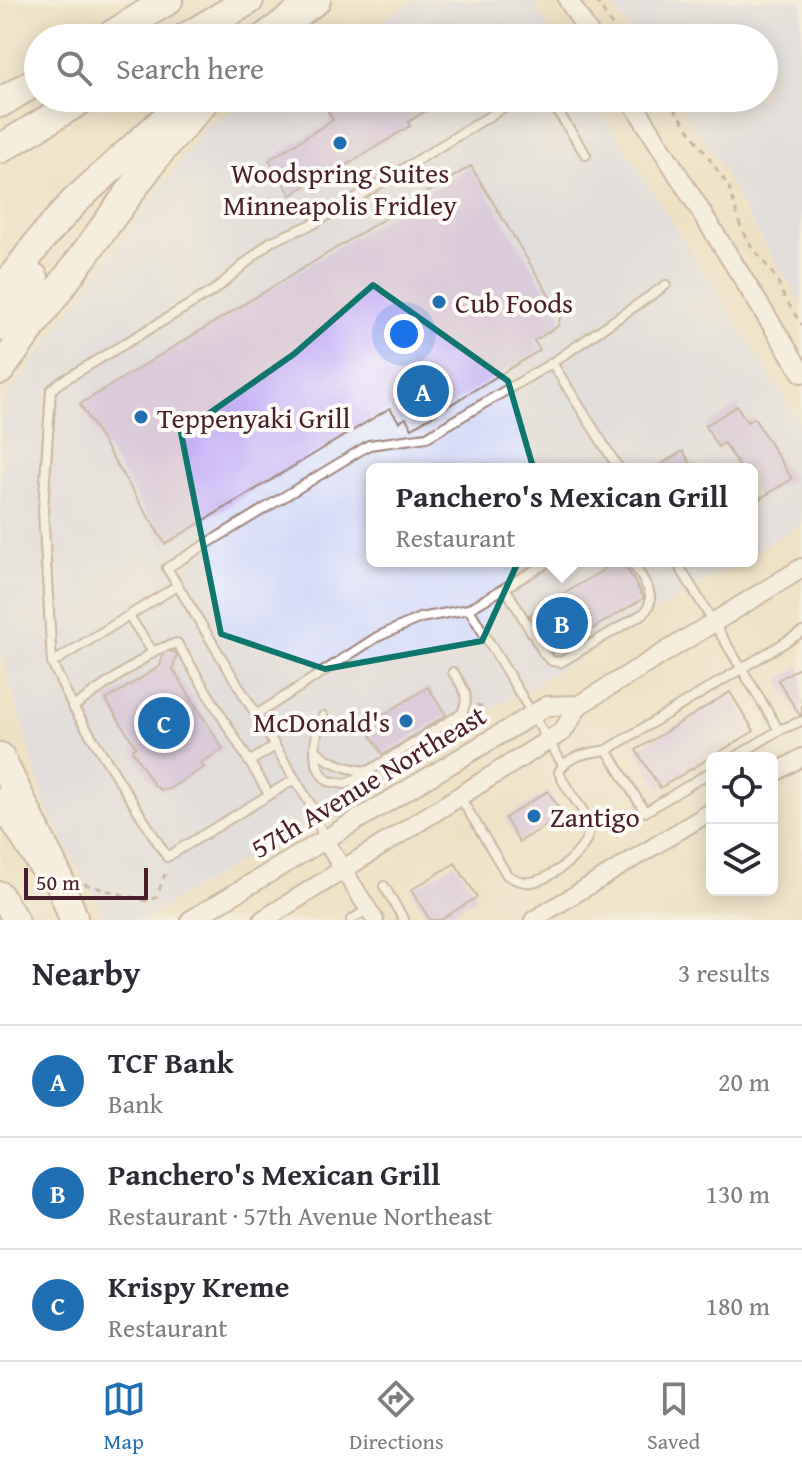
<!DOCTYPE html>
<meta charset="utf-8">
<style>
body{margin:0;font-family:"Gentium Book Plus",serif;background:#f7f7f7;color:#2b2b33}
.controls{position:absolute;right:24px;bottom:24px;display:grid;overflow:hidden;border-radius:12px;box-shadow:0 4px 20px #0003}
.controls button{width:72px;height:72px;display:grid;place-items:center;padding:0;border:0;border-bottom:2px solid #e1e1e2;background:#fff;color:#2b2b33;font:40px sans-serif}
.scale{position:absolute;left:24px;bottom:20px;width:124px;box-sizing:border-box;padding-left:8px;border:4px solid #4a1f2b;border-top:0;font-size:22px;line-height:28px;white-space:nowrap;color:#4a1f2b;-webkit-text-stroke:6px #fdfcf7;paint-order:stroke}
.you{position:absolute;left:404px;top:334px;width:28px;height:28px;margin:-20px;border:6px solid #fff;border-radius:50%;background:#1a73e8;box-shadow:0 0 0 12px #1a73e833}
.badge{display:grid;place-items:center;width:52px;height:52px;border-radius:50%;background:#1f6fb2;color:#fff;font-size:26px;font-weight:700}
.pin{position:absolute;translate:-50% -50%;border:4px solid #fff;box-shadow:0 2px 8px #0006}
.popup{position:absolute;left:366px;top:463px;width:392px;height:104px;box-sizing:border-box;display:grid;place-content:center;border-radius:12px;background:#fff;filter:drop-shadow(0 2px 6px #0005);font-size:26px;white-space:nowrap;color:#7c7c81}
.popup b{font-size:30px;color:#2b2b33}
.popup::after{content:'';position:absolute;left:50%;top:100%;margin-left:-16px;border:16px solid transparent;border-top-color:#fff}
.list{margin:0;padding:0;list-style:none}
h2{display:flex;justify-content:space-between;align-items:center;height:104px;margin:0;padding:0 32px;font-size:34px}
h2 small{font-size:26px;font-weight:400;color:#7c7c81}
.list li{display:grid;grid-template-columns:52px 1fr auto;gap:24px;align-items:center;box-sizing:border-box;height:112px;padding:0 32px;border-top:2px solid #e1e1e2}
.list b{display:block;font-size:30px;white-space:nowrap}
.list p{margin:0;font-size:26px;white-space:nowrap;color:#7c7c81}
.list em{font-size:26px;font-style:normal;color:#7c7c81}
.icon{flex:none;width:44px;height:44px;fill:none;stroke:currentColor;stroke-width:2;stroke-linecap:round;stroke-linejoin:round}
.map{position:relative;flex:none;width:802px;height:920px;overflow:hidden}
.search{position:absolute;background:#fff;box-shadow:0 4px 20px #0003;left:24px;right:24px;top:24px;height:88px;display:flex;align-items:center;gap:20px;box-sizing:border-box;padding:0 28px;border-radius:44px;color:#7c7c81;font-size:30px}
.sheet{height:440px;background:#fff}
nav{display:flex;justify-content:space-around;align-items:center;box-sizing:border-box;height:112px;border-top:2px solid #e1e1e2;background:#fff;font-size:22px;color:#7c7c81}
nav a{display:grid;justify-items:center;gap:4px}
nav .on{color:#1f6fb2}
.map>svg:first-child{display:block}
</style>
<div class="map">
<svg width="802" height="920" viewBox="0 0 802 920">
<rect width="100%" height="100%" fill="#fdfcf7"/>
<filter id="ink" filterUnits="userSpaceOnUse"><feTurbulence type="fractalNoise" baseFrequency=".0125" numOctaves="2"/><feDisplacementMap in="SourceGraphic" scale="16" xChannelSelector="R" yChannelSelector="G"/><feConvolveMatrix kernelMatrix="1 2 1 2 8 2 1 2 1" color-interpolation-filters="sRGB"/></filter>
<filter id="wash" filterUnits="userSpaceOnUse"><feTurbulence type="fractalNoise" baseFrequency=".006" numOctaves="4" result="noise"/><feDisplacementMap in="SourceGraphic" scale="32" xChannelSelector="R" yChannelSelector="G"/><feGaussianBlur stdDeviation="1.8" result="paint"/><feColorMatrix in="noise" values="0 0 0 0 0 0 0 0 0 0 0 0 0 0 0 0 0 1.4 0 .05"/><feComposite in="paint" operator="in"/></filter>
<g filter="url(#wash)">
<rect width="100%" height="100%" fill="#efe2c3"/>
<!-- built -->
<path fill="#d3d9f9" d="M 415,0 L 531,0 L 555,38 L 352,38 Z
M 608,0 L 802,0 L 802,304 L 751,223 L 716,158 L 675,98 L 764,98 L 764,38 L 634,38 Z
M 252,98 L 593,98 L 802,426 L 802,523 L 752,553 L 752,469 L 372,469 L 372,561 L 739,561 L 142,920 L 106,920 L 46,807 L 0,647 L 1,406 L 206,126 Z"/>
<g id="blocks">
<!-- building -->
<path fill="#c3adf6" d="M 351,98 L 357,98 L 360,103 L 368,98 L 441,98 L 443,100 L 408,122 L 410,126 L 335,172 L 333,168 L 291,195 L 269,160 L 333,120 L 328,112 Z
M 471,166 L 561,315 L 558,326 L 534,341 L 540,350 L 412,428 L 406,418 L 399,422 L 390,408 L 165,544 L 80,404 Z
M 737,406 L 747,422 L 754,418 L 792,479 L 759,499 L 752,487 L 752,469 L 741,469 L 724,443 L 718,447 L 705,426 Z
M 683,451 L 694,469 L 667,469 L 663,463 Z
M 618,561 L 622,561 L 644,598 L 552,653 L 529,615 Z
M 164,650 L 177,653 L 173,669 L 223,749 L 201,763 L 204,767 L 169,789 L 161,790 L 154,785 L 132,750 L 136,747 L 106,700 L 160,666 Z
M 802,666 L 802,714 L 800,716 L 778,680 Z
M 428,687 L 446,715 L 383,755 L 365,726 Z
M 730,692 L 754,731 L 660,788 L 636,750 Z
M 548,791 L 563,815 L 519,842 L 505,818 Z
M 455,863 L 477,897 L 440,920 L 430,920 L 411,890 Z"/>
</g>
</g>
<g filter="url(#ink)">
<use href="#blocks" fill-opacity="0" stroke="#9c8077" stroke-width="2"/>
<g fill="none" stroke-linecap="round" stroke-linejoin="round">
<defs>
<path id="service" d="M 549,98 L 586,155
M 552,363 L 619,469
M 676,561 L 779,730
M 177,586 L 52,663 L 43,510 L 51,390 L 59,383 L 216,289 L 270,242 L 315,223 L 519,98
M 506,589 L 545,655 L 552,661 L 561,662 L 644,613 C 660,596 641,578 631,561
M 469,609 L 563,765
M 129,616 L 153,652
M 52,663 L 73,707 L 167,857 L 295,779
M 73,707 L 156,650 L 177,643 L 269,794
M 256,715 L 377,637 L 420,618 L 469,609 L 550,561
M 323,716 C 314,736 309,764 328,781 L 345,784 L 354,780 L 461,714 C 472,697 462,686 453,672
M 317,751 C 328,763 353,771 370,771
M 734,758 L 779,730 L 802,721
M 249,762 L 275,746
M 712,771 L 645,812 L 607,750 L 802,632
M 460,797 L 507,875 C 515,880 522,883 531,882 C 551,880 592,849 589,825 C 586,809 564,789 559,772 C 568,754 590,753 607,750
M 324,839 L 312,807 L 167,568 L 369,445 L 427,437 L 552,363 L 666,285
M 384,886 L 404,920
M 351,920 L 368,909"/>
<path id="minor" d="M 772,775 L 802,757
M 324,839 L 375,920
M 533,920 L 712,811"/>
<path id="tertiary" d="M 568,0 L 592,38
M 630,98 L 802,373
M 191,920 L 547,706 L 579,705
M 263,920 L 563,731 L 579,705 L 802,568"/>
<path id="primary" d="M 0,801 L 44,871
M 0,894 L 16,920"/>
<path id="motorway" d="M 107,38 L 168,0
M 185,38 L 249,0
M 264,38 L 316,0
M 0,103 L 38,80
M 0,149 L 84,98
M 0,294 L 41,239 L 75,201 L 184,102
M 0,327 L 34,278
M 0,370 L 157,155 L 207,98
M 0,757 L 57,875 L 73,917"/>
</defs>
<!-- service casing -->
<use href="#service" stroke="#9c8077" stroke-width="12"/>
<!-- minor casing -->
<use href="#minor" stroke="#9c8077" stroke-width="20"/>
<!-- tertiary casing -->
<use href="#tertiary" stroke="#9c8077" stroke-width="22"/>
<!-- primary casing -->
<use href="#primary" stroke="#9c8077" stroke-width="28"/>
<!-- motorway casing -->
<use href="#motorway" stroke="#9c8077" stroke-width="32"/>
<!-- path -->
<path stroke="#9c8077" stroke-width="3" stroke-dasharray="6 6" stroke-linecap="butt" d="M 596,0 L 620,38
M 667,98 L 729,187 L 740,225 L 750,244 L 776,278 L 784,297 L 802,325
M 476,705 L 481,706 L 484,712
M 84,884 L 150,902 L 157,896 L 165,874"/>
<!-- service -->
<use href="#service" stroke="#fff" stroke-width="8"/>
<!-- minor -->
<use href="#minor" stroke="#fff" stroke-width="16"/>
<!-- tertiary -->
<use href="#tertiary" stroke="#fff" stroke-width="18"/>
<!-- primary -->
<use href="#primary" stroke="#fff" stroke-width="24"/>
<!-- motorway -->
<use href="#motorway" stroke="#fff" stroke-width="28"/>
</g>
</g>
<!-- marked area -->
<path d="M0 0H802V920H0ZM 373,285 L 508,381 L 544,505 L 482,641 L 325,669 L 221,634 L 181,433 L 294,354 Z" fill="#efe2c3" fill-opacity=".55" fill-rule="evenodd"/>
<path fill="none" stroke="#0f766e" stroke-width="6" stroke-linejoin="round" d="M 373,285 L 508,381 L 544,505 L 482,641 L 325,669 L 221,634 L 181,433 L 294,354 Z"/>
<!-- markers -->
<g fill="#1f6fb2" stroke="#fdfcf7" stroke-width="3">
<circle cx="340" cy="143" r="8"/>
<circle cx="439" cy="302" r="8"/>
<circle cx="141" cy="417" r="8"/>
<circle cx="406" cy="721" r="8"/>
<circle cx="534" cy="816" r="8"/>
</g>
<g text-anchor="middle" dominant-baseline="central" stroke-width="8" stroke-linejoin="round" paint-order="stroke">
<!-- poi labels -->
<g font-size="28" fill="#4a1f2b" stroke="#fdfcf7" text-anchor="start">
<text x="340" y="172" text-anchor="middle">Woodspring Suites<tspan x="340" dy="32">Minneapolis Fridley</tspan></text>
<text x="455" y="302">Cub Foods</text>
<text x="157" y="417">Teppenyaki Grill</text>
<text x="390" y="721" text-anchor="end">McDonald's</text>
<text x="550" y="816">Zantigo</text>
</g>
<!-- street labels -->
<g font-size="28" fill="#4a1f2b" stroke="#fdfcf7">
<text transform="translate(368 781) rotate(-31)">57th Avenue Northeast</text>
</g>
</g>
</svg>
<div class="controls">
<button><svg class="icon" aria-label="locate" viewBox="0 0 24 24"><circle cx="12" cy="12" r="6"/><path d="M12 2v4M12 18v4M2 12h4M18 12h4"/></svg></button>
<button><svg class="icon" aria-label="layers" viewBox="0 0 24 24"><path d="M12 4l9 5-9 5-9-5zM3 14l9 5 9-5"/></svg></button>
</div>
<div class="scale">50 m</div>
<div class="you"></div>
<div class="pin badge" style="left:423px;top:391px">A</div>
<div class="pin badge" style="left:562px;top:623px">B</div>
<div class="popup"><b>Panchero's Mexican Grill</b>Restaurant</div>
<div class="pin badge" style="left:164px;top:723px">C</div>
<div class="search"><svg class="icon" aria-label="search" viewBox="0 0 24 24"><circle cx="10" cy="10" r="6"/><path d="M15 15l6 6"/></svg>Search here</div>
</div>
<section class="sheet">
<h2>Nearby<small>3 results</small></h2>
<ul class="list">
<li><span class="badge">A</span><div><b>TCF Bank</b><p>Bank</p></div><em>20 m</em></li>
<li><span class="badge">B</span><div><b>Panchero's Mexican Grill</b><p>Restaurant · 57th Avenue Northeast</p></div><em>130 m</em></li>
<li><span class="badge">C</span><div><b>Krispy Kreme</b><p>Restaurant</p></div><em>180 m</em></li>
</ul>
</section>
<nav>
<a class="on"><svg class="icon" aria-label="map" viewBox="0 0 24 24"><path d="M3 6l6-2 6 2 6-2v14l-6 2-6-2-6 2zM9 4v14M15 6v14"/></svg>Map</a>
<a><svg class="icon" aria-label="directions" viewBox="0 0 24 24"><path d="M12 3l9 9-9 9-9-9zM9 14v-3h6M13 9l2 2-2 2"/></svg>Directions</a>
<a><svg class="icon" aria-label="saved" viewBox="0 0 24 24"><path d="M7 4h10v16l-5-4-5 4z"/></svg>Saved</a>
</nav>
